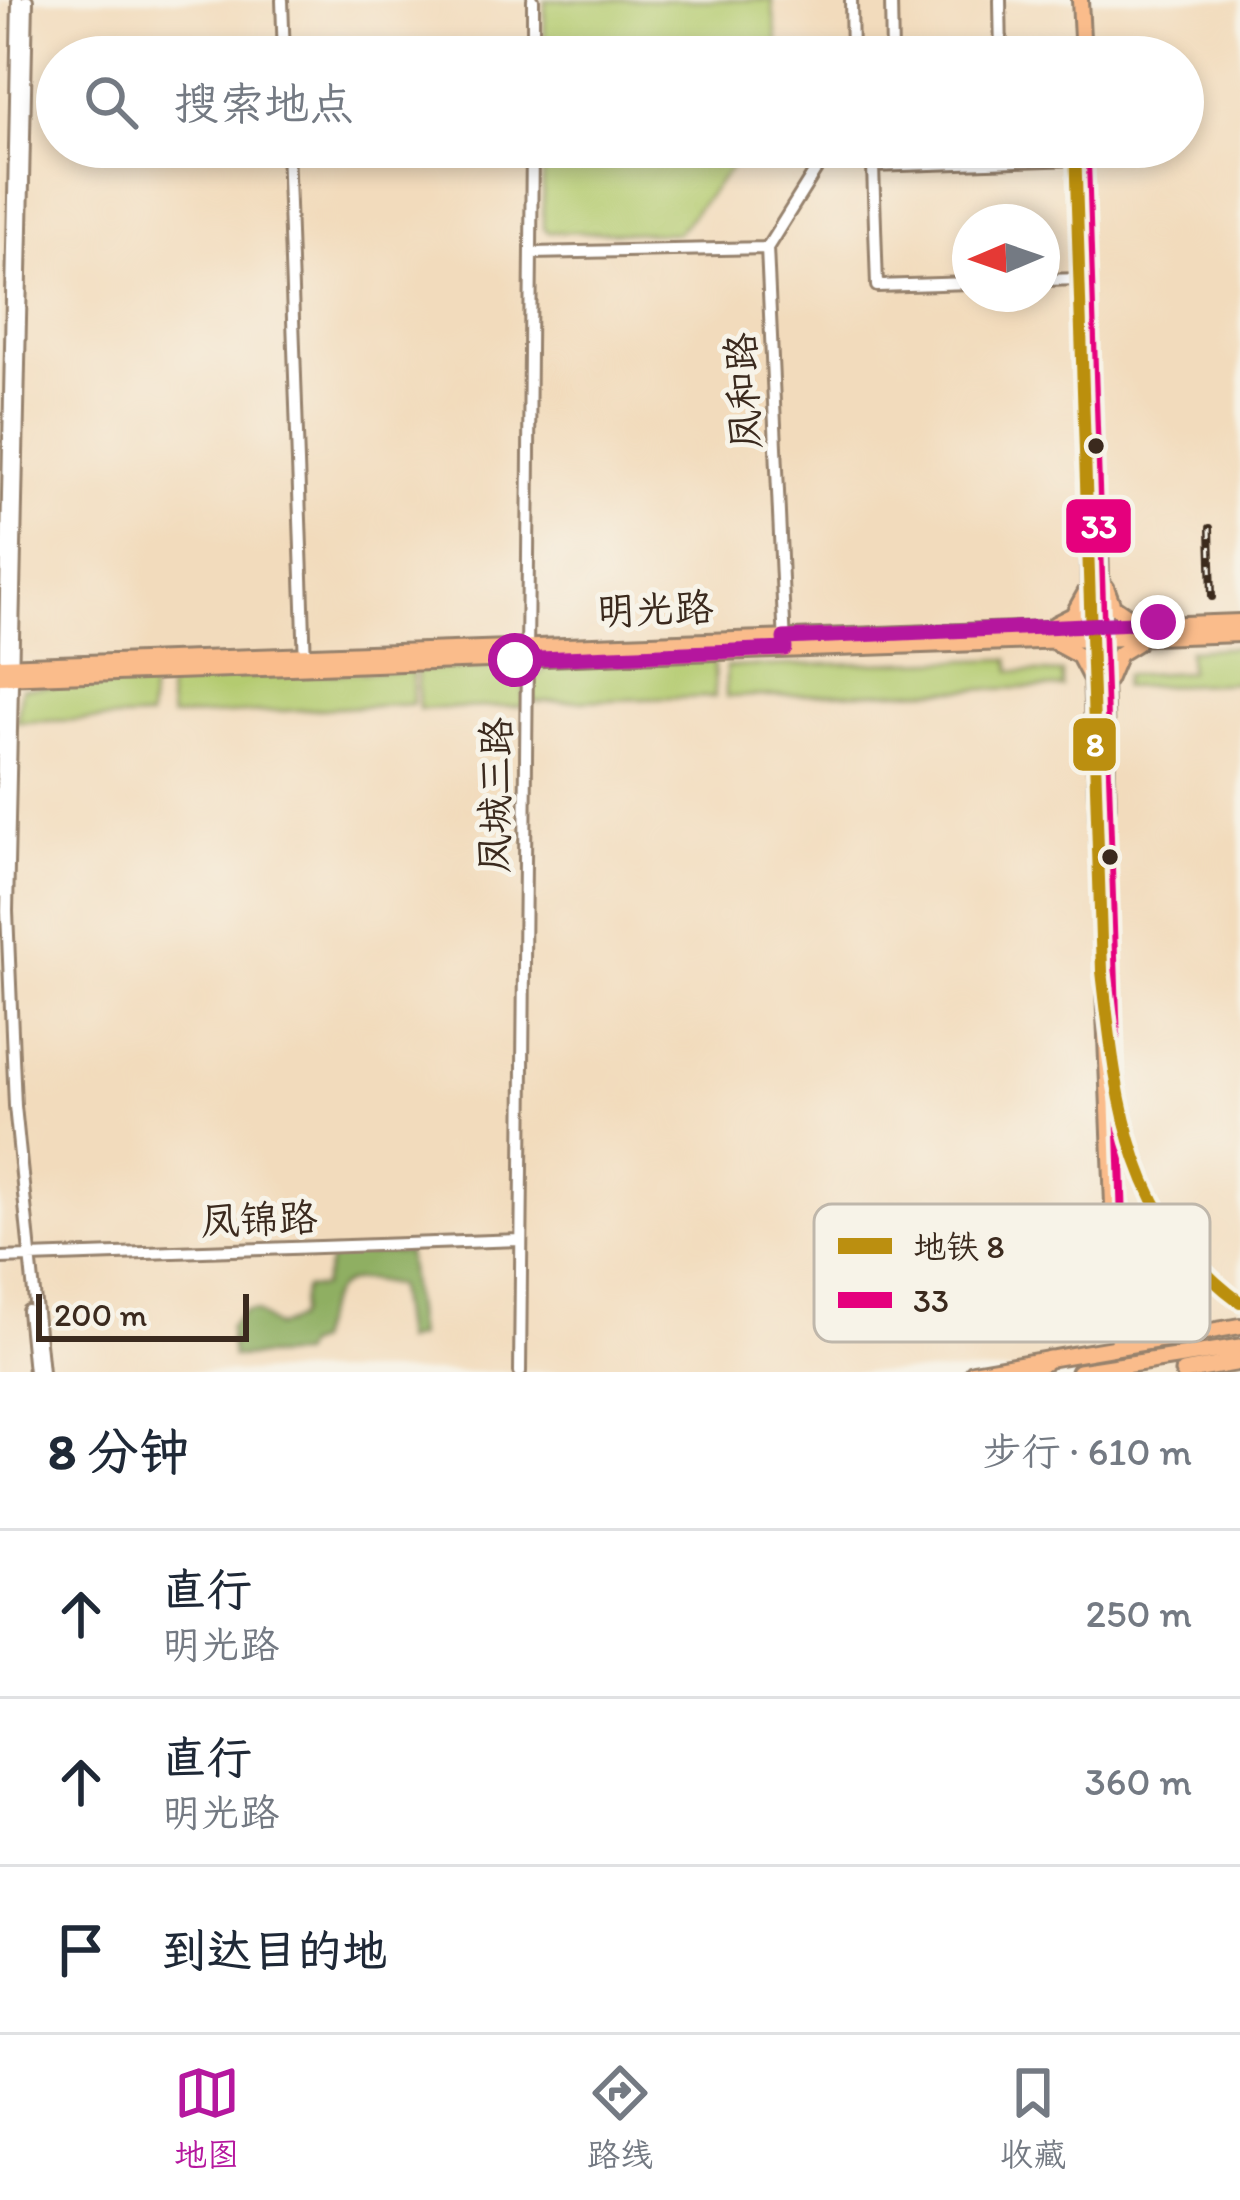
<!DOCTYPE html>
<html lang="zh">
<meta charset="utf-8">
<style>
body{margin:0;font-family:Itim,"LXGW WenKai TC",sans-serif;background:#f6f6f7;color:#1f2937}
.compass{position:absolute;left:952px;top:204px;width:108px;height:108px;border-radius:50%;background:#fff;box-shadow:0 6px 18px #0003;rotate:268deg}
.scale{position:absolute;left:36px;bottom:30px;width:213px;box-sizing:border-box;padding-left:12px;border:6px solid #3b2a1e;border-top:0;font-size:33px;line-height:42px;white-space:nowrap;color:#3b2a1e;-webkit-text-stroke:9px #f7f3e8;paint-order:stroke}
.stop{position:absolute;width:36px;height:36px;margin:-27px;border:9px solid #b5179e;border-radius:50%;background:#fff}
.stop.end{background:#b5179e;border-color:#fff;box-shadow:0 3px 12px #0008}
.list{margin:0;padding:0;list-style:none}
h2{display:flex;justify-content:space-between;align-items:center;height:156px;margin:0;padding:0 48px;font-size:51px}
h2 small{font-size:39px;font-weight:400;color:#747a83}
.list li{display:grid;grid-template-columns:78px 1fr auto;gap:36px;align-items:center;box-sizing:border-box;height:168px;padding:0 48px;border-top:3px solid #e0e1e3}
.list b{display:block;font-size:45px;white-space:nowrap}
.list p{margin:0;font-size:39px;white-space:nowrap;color:#747a83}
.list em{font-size:39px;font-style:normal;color:#747a83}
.icon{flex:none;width:66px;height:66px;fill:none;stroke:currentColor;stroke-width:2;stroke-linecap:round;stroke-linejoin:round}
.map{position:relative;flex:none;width:1240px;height:1372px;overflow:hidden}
.search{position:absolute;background:#fff;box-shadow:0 6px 18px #0003;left:36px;right:36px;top:36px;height:132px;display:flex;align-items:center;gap:30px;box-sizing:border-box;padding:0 42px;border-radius:66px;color:#747a83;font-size:45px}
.sheet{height:660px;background:#fff}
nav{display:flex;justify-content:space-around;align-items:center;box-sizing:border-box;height:168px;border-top:3px solid #e0e1e3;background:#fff;font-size:33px;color:#747a83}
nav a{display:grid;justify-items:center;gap:6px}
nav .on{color:#b5179e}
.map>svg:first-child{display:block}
</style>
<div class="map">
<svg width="1240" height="1372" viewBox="0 0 1240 1372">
<rect width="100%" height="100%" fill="#f7f3e8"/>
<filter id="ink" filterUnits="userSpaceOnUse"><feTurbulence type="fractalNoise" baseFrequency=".00833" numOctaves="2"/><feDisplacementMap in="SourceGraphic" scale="24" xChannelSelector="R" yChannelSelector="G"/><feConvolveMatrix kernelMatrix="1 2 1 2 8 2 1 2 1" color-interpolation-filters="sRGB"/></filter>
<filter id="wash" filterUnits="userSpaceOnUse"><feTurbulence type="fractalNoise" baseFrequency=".004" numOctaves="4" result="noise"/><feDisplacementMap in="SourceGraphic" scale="48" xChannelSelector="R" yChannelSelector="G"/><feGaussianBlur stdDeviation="2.7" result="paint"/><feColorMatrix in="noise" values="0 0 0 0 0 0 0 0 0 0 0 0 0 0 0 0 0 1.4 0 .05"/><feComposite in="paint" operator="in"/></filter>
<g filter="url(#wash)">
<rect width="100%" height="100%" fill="#f2dbbc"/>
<!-- green -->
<path fill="#b4cb70" stroke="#787a47" stroke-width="3" d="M 545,0 L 772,0 L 779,57 L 544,57 Z
M 543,147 L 748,147 L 677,233 L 548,232 L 543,228 Z
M 1240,647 L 1240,683 L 1123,687 L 1125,675 L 1189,672 L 1188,650 Z
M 1009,659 L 1011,671 L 1062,673 L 1062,687 L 726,697 L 726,667 Z
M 714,660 L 715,697 L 532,702 L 532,681 L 548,666 Z
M 516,667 L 524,675 L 524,706 L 419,709 L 417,670 Z
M 412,671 L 413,704 L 171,717 L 166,678 Z
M 152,680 L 149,718 L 17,722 L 22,688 Z"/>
<!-- forest -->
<path fill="#8faf62" stroke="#656c40" stroke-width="3" d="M 407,1252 L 417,1337 L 403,1341 L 396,1286 C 335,1270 331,1287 315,1342 L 304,1346 L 300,1355 L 232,1357 L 229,1327 L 244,1311 L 256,1311 L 276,1327 C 311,1318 295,1311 305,1288 L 322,1287 L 332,1254 Z"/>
</g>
<g filter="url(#ink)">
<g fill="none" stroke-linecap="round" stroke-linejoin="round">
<defs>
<path id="minor" d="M 27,0 L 7,911 L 15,1106 L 42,1372
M 282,0 L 284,57
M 851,0 L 852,57
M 891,0 L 892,57
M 1000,0 L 1001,57
M 533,57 L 533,0
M 287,147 L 305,663
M 532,253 L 767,248
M 1042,280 L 1083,279
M 970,283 L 877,286 L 873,166 L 1078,159
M 785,646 L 767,248 L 830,147
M 0,892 L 18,0
M 0,1258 L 520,1240
M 28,1311 L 34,1372
M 520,1372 L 532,147"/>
<path id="major" d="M 1080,0 L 1083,57
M 1077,147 L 1092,704 L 1119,1347
M 1099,512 L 1108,807
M 1106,587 L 1113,606 L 1137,622
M 1055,624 L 1073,615 L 1087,590
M 1057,644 L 1079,656 L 1090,677
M 0,666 L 1240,622
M 0,677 L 1240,634
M 1108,680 L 1119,654 L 1137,643
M 973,1372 L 1240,1326"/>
<path id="highway" d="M 1031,1372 L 1049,1359
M 1079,1372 L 1240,1347
M 1183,1372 L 1240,1362"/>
</defs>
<!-- minor casing -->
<use href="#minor" stroke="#96826d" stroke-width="16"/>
<!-- major casing -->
<use href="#major" stroke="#96826d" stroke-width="20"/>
<!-- highway casing -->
<use href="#highway" stroke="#96826d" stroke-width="21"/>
<!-- minor -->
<use href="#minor" stroke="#fff" stroke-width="10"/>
<!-- major -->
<use href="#major" stroke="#fabc8b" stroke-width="14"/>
<!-- highway -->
<use href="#highway" stroke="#fabc8b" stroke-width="15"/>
<defs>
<path id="rail" d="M 1210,528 L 1212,597"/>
</defs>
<!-- rail casing -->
<use href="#rail" stroke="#3b2a1e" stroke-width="8"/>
<!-- rail -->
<use href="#rail" stroke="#f7f3e8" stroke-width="3" stroke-dasharray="9" stroke-linecap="butt"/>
<defs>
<path id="bus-1" d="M 1086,147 L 1124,1265"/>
</defs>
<!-- bus-1 casing -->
<use href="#bus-1" stroke="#f7f3e8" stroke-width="18"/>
<!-- bus-1 -->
<use href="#bus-1" stroke="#e5007d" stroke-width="9"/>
<defs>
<path id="metro-1" d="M 1075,147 L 1102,971 C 1117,1101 1127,1219 1240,1302"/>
</defs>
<!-- metro-1 casing -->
<use href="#metro-1" stroke="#f7f3e8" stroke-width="21"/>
<!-- metro-1 -->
<use href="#metro-1" stroke="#bb8f10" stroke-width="12"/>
</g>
</g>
<g fill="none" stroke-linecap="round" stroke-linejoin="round" filter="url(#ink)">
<!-- route -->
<path stroke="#b5179e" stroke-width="15" d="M 515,660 L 785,649 L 784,638 L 1158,622"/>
</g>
<!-- markers -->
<g fill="#3b2a1e" stroke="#f7f3e8" stroke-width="4.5">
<circle cx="1096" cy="446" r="10"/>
<circle cx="1110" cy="857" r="10"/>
</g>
<g text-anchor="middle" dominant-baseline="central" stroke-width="10" stroke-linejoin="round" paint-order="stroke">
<!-- street labels -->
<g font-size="39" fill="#3b2a1e" stroke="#f7f3e8">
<text transform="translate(743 391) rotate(-93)">凤和路</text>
<text transform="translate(655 609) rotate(-2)">明光路</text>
<text transform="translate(495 795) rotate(-89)">凤城三路</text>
<text transform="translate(259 1219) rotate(-2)">凤锦路</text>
</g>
</g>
<!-- legend -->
<rect x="814" y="1204" width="396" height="138" rx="18" fill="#f7f3e8" stroke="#bfb7ab" stroke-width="3"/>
<rect x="838" y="1238" width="54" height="16" fill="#bb8f10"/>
<rect x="838" y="1292" width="54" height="16" fill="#e5007d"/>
<g font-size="33" fill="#3b2a1e">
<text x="913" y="1258">地铁 8</text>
<text x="913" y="1312">33</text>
</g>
<g stroke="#f7f3e8" stroke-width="4.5">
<rect x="1064" y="497" width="69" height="58" rx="12" fill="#e5007d"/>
<rect x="1071" y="716" width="47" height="57" rx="12" fill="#bb8f10"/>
</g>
<g font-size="33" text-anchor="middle" font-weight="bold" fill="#fff">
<text x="1099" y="538">33</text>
<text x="1095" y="756">8</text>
</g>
</svg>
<svg class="compass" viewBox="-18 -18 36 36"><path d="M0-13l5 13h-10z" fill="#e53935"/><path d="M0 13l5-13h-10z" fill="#747a83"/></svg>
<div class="scale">200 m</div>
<div class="stop" style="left:515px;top:660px"></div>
<div class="stop end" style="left:1158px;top:622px"></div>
<div class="search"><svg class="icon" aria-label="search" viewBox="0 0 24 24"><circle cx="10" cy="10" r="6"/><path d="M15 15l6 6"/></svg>搜索地点</div>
</div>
<section class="sheet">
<h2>8 分钟<small>步行 · 610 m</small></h2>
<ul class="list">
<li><svg class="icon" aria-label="ahead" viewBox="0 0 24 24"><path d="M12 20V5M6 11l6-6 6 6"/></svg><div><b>直行</b><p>明光路</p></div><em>250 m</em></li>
<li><svg class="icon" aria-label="ahead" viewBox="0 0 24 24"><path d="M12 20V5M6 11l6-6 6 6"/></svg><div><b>直行</b><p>明光路</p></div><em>360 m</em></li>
<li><svg class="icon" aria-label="arrive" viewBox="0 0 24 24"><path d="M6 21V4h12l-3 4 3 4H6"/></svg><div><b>到达目的地</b></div></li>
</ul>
</section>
<nav>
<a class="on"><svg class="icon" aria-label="map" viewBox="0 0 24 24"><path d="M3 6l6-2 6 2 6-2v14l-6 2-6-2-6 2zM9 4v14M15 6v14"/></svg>地图</a>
<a><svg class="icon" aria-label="directions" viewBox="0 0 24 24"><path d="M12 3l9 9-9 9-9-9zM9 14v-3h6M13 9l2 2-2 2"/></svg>路线</a>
<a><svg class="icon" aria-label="saved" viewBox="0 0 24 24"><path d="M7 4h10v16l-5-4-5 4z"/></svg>收藏</a>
</nav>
